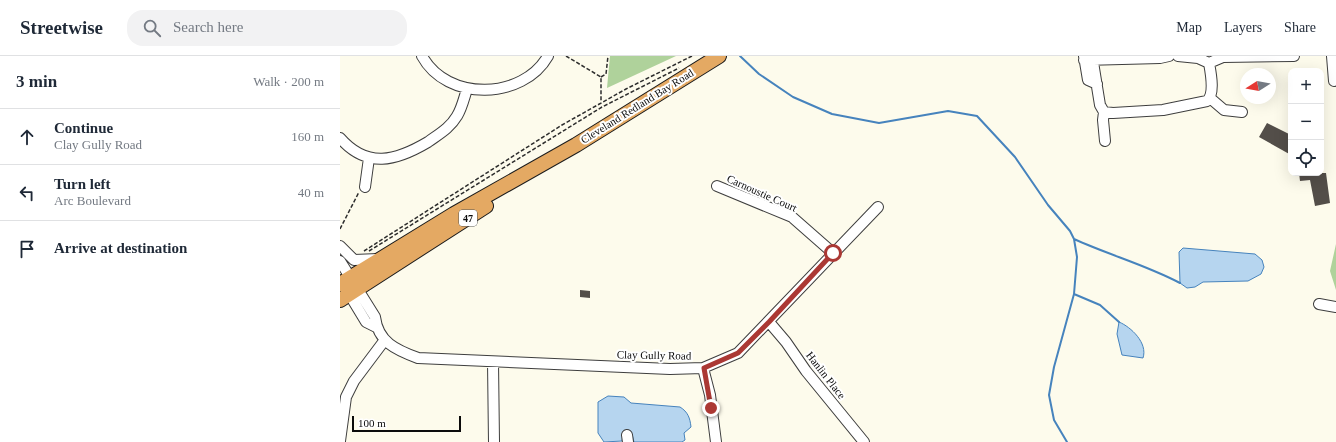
<!DOCTYPE html>
<meta charset="utf-8">
<style>
body{margin:0;font-family:"Times New Roman",serif;background:#f2f2f3;color:#1f2937}
.controls{position:absolute;right:12px;top:12px;display:grid;overflow:hidden;border-radius:8px;box-shadow:0 4px 16px #0002}
.controls button{width:36px;height:36px;display:grid;place-items:center;padding:0;border:0;border-bottom:1px solid #e0e1e3;background:#fff;color:#1f2937;font:20px sans-serif}
.compass{position:absolute;left:900px;top:12px;width:36px;height:36px;border-radius:50%;background:#fff;box-shadow:0 4px 16px #0002;rotate:259deg}
.scale{position:absolute;left:12px;bottom:10px;width:109px;box-sizing:border-box;padding-left:4px;border:2px solid #0b0b0b;border-top:0;font-size:11px;line-height:14px;white-space:nowrap;color:#0b0b0b;-webkit-text-stroke:3px #fff;paint-order:stroke}
.stop{position:absolute;width:12px;height:12px;margin:-9px;border:3px solid #ab3834;border-radius:50%;background:#fff}
.stop.end{background:#ab3834;border-color:#fff;box-shadow:0 1px 4px #0008}
.list{margin:0;padding:0;list-style:none}
h2{display:flex;justify-content:space-between;align-items:center;height:52px;margin:0;padding:0 16px;font-size:17px}
h2 small{font-size:13px;font-weight:400;color:#747a83}
.list li{display:grid;grid-template-columns:26px 1fr auto;gap:12px;align-items:center;box-sizing:border-box;height:56px;padding:0 16px;border-top:1px solid #e0e1e3}
.list b{display:block;font-size:15px;white-space:nowrap}
.list p{margin:0;font-size:13px;white-space:nowrap;color:#747a83}
.list em{font-size:13px;font-style:normal;color:#747a83}
.icon{flex:none;width:22px;height:22px;fill:none;stroke:currentColor;stroke-width:2;stroke-linecap:round;stroke-linejoin:round}
.map{position:relative;flex:none;width:996px;height:386px;overflow:hidden}
header{display:flex;align-items:center;gap:24px;box-sizing:border-box;height:56px;padding:0 20px;background:#fff;border-bottom:1px solid #e0e1e3}
header strong{font-size:19px}
nav{display:flex;gap:22px;margin-inline-start:auto;font-size:14px}
.search{width:280px;height:36px;background:#f2f2f3;display:flex;align-items:center;gap:10px;box-sizing:border-box;padding:0 14px;border-radius:16px;color:#747a83;font-size:15px}
main{display:flex}
aside{flex:1;background:#fff}
.map>svg:first-child{display:block}
</style>
<header>
<strong>Streetwise</strong>
<div class="search"><svg class="icon" aria-label="search" viewBox="0 0 24 24"><circle cx="10" cy="10" r="6"/><path d="M15 15l6 6"/></svg>Search here</div>
<nav><a>Map</a><a>Layers</a><a>Share</a></nav>
</header>
<main>
<aside>
<h2>3 min<small>Walk · 200 m</small></h2>
<ul class="list">
<li><svg class="icon" aria-label="ahead" viewBox="0 0 24 24"><path d="M12 20V5M6 11l6-6 6 6"/></svg><div><b>Continue</b><p>Clay Gully Road</p></div><em>160 m</em></li>
<li><svg class="icon" aria-label="left" viewBox="0 0 24 24"><path d="M17 20v-9H6M10 6l-5 5 5 5"/></svg><div><b>Turn left</b><p>Arc Boulevard</p></div><em>40 m</em></li>
<li><svg class="icon" aria-label="arrive" viewBox="0 0 24 24"><path d="M6 21V4h12l-3 4 3 4H6"/></svg><div><b>Arrive at destination</b></div></li>
</ul>
</aside>
<div class="map">
<svg width="996" height="386" viewBox="0 0 996 386">
<rect width="100%" height="100%" fill="#fdfbec"/>
<!-- forest -->
<path fill="#afd29b" d="M 270,0 L 336,0 L 267,32 Z
M 996,188 L 996,234 L 990,215 Z"/>
<!-- water -->
<path fill="#b6d5ef" stroke="#4683bd" d="M 843,192 L 915,198 L 922,204 L 924,211 L 921,218 L 908,225 L 863,226 L 855,231 L 847,232 L 840,227 L 839,196 Z
M 779,266 C 791,271 808,287 803,302 L 782,299 L 777,278 Z
M 268,340 L 284,341 L 291,347 L 340,351 C 348,356 350,362 351,371 L 344,377 L 345,384 L 342,386 L 294,386 L 292,378 L 283,379 L 282,385 L 264,386 L 258,377 L 258,346 Z"/>
<g fill="none" stroke-linecap="round" stroke-linejoin="round">
<!-- stream -->
<path stroke="#4683bd" stroke-width="2" d="M 400,0 L 419,18 L 453,41 L 492,58 L 539,67 L 608,55 L 637,60 L 675,101 L 708,149 L 730,175 L 734,183 L 737,201 L 734,238 L 714,311 L 709,339 L 714,364 L 727,386
M 734,183 C 769,199 806,209 840,227
M 734,238 L 760,249 L 779,266"/>
</g>
<!-- building -->
<path fill="#534e49" d="M 927,67 L 951,79 L 951,99 L 919,81 Z
M 959,117 L 986,117 L 990,147 L 975,150 L 970,124 L 960,125 Z
M 240,234 L 250,235 L 250,242 L 240,241 Z"/>
<g fill="none" stroke-linecap="round" stroke-linejoin="round">
<defs>
<path id="minor" d="M 82,0 C 107,46 183,44 208,0
M 744,0 L 748,24 L 757,28
M 752,0 L 760,49 L 764,56 L 773,57 L 823,54 L 867,45 C 875,38 871,18 869,7 L 858,2 L 838,0
M 992,0 L 994,25
M 744,4 L 820,2 L 829,0
M 869,7 L 883,1 L 954,0
M 870,42 L 884,54 L 902,56
M 764,56 L 763,64 L 765,85
M 0,82 C 27,113 56,105 88,86 C 99,78 110,72 117,60 C 122,52 124,42 127,33
M 377,130 L 452,161 L 493,197
M 25,131 L 29,102
M 0,190 L 14,204 L 38,203
M 0,205 L 35,261 C 38,286 56,294 78,302 L 330,313 L 363,312 L 398,297 L 538,151
M 6,233 L 26,266 L 36,271
M 979,248 L 996,251
M 429,266 L 446,286 L 466,315 L 524,386
M 153,306 L 154,386
M 363,312 L 370,339 L 376,386
M 287,379 L 288,386
M 0,385 L 6,341 L 14,325 L 44,285"/>
<path id="highway" d="M 0,228 L 114,158 L 236,89 L 379,0
M 0,244 L 146,150"/>
</defs>
<!-- minor casing -->
<use href="#minor" stroke="#3e3e3e" stroke-width="12"/>
<!-- highway casing -->
<use href="#highway" stroke="#1c1c1c" stroke-width="16"/>
<!-- path -->
<path stroke="#2d2d2d" stroke-width="1.5" stroke-dasharray="4 2" stroke-linecap="butt" d="M 226,0 L 261,21 L 261,46
M 261,21 L 266,18 L 268,0
M 0,173 L 19,136
M 24,195 L 222,69 L 286,33 L 352,0
M 29,195 L 262,51 L 339,12"/>
<!-- minor -->
<use href="#minor" stroke="#fff" stroke-width="10"/>
<!-- highway -->
<use href="#highway" stroke="#e4a963" stroke-width="14"/>
</g>
<g fill="none" stroke-linecap="round" stroke-linejoin="round">
<!-- route -->
<path stroke="#ab3834" stroke-width="5" d="M 371,352 L 364,312 L 398,297 L 429,266 L 493,197"/>
</g>
<g text-anchor="middle" dominant-baseline="central" stroke-width="4" stroke-linejoin="round" paint-order="stroke">
<!-- shield labels -->
<rect fill="#fff" stroke="#545454" stroke-width="1" x="119" y="154" width="18" height="16" rx="3"/>
<g font-size="10" font-weight="bold" fill="#0b0b0b">
<text x="128" y="162">47</text>
</g>
<!-- street labels -->
<g font-size="11" fill="#0b0b0b" stroke="#fff">
<text transform="translate(297 50) rotate(-32)">Cleveland Redland Bay Road</text>
<text transform="translate(422 137) rotate(24)">Carnoustie Court</text>
<text transform="translate(314 299) rotate(1)">Clay Gully Road</text>
<text transform="translate(486 319) rotate(52)">Hanlin Place</text>
</g>
</g>
</svg>
<div class="controls">
<button>+</button>
<button>−</button>
<button><svg class="icon" aria-label="locate" viewBox="0 0 24 24"><circle cx="12" cy="12" r="6"/><path d="M12 2v4M12 18v4M2 12h4M18 12h4"/></svg></button>
</div>
<svg class="compass" viewBox="-18 -18 36 36"><path d="M0-13l5 13h-10z" fill="#e53935"/><path d="M0 13l5-13h-10z" fill="#747a83"/></svg>
<div class="scale">100 m</div>
<div class="stop" style="left:493px;top:197px"></div>
<div class="stop end" style="left:371px;top:352px"></div>
</div>
</main>
